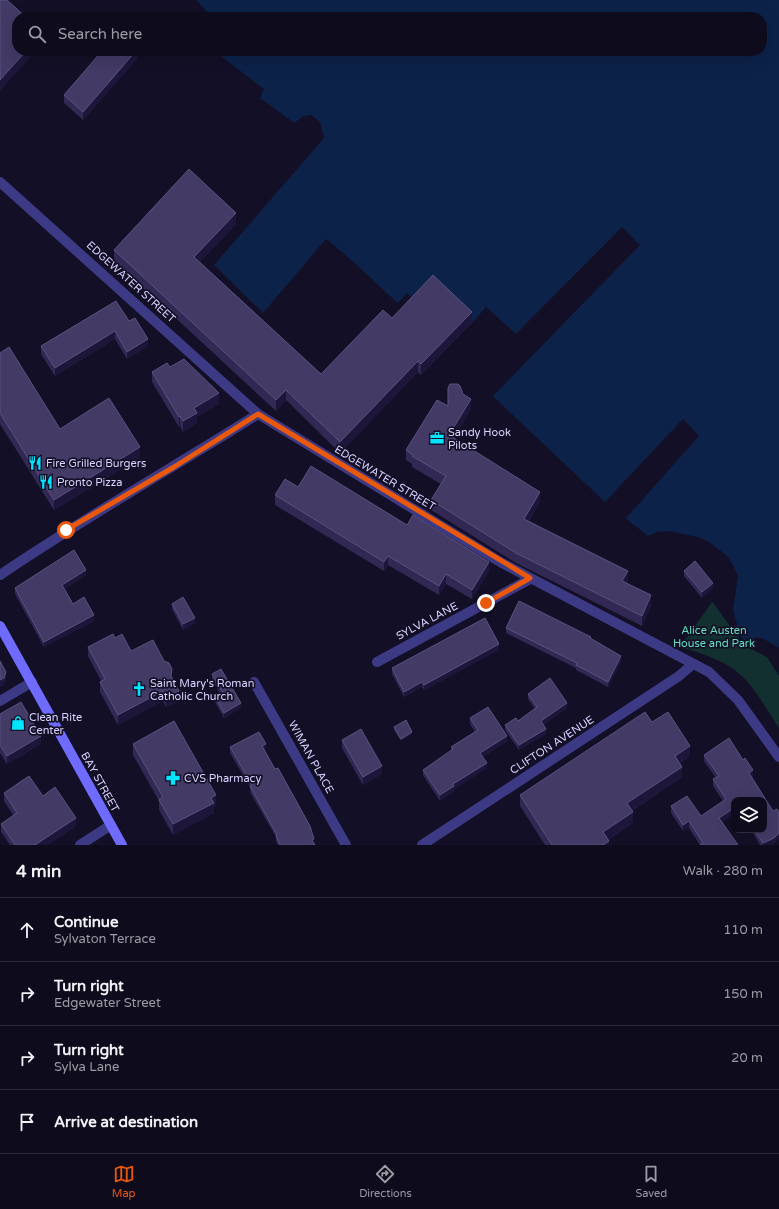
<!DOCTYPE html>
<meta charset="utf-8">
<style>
body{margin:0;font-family:"Varela Round",sans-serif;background:#1c1929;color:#f1f3f6}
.controls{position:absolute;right:12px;bottom:12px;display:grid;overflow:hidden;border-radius:8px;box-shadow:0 4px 16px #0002}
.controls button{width:36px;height:36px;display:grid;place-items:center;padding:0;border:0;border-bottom:1px solid #2e2b3b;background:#0e0b1c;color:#f1f3f6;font:20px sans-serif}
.stop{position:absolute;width:12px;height:12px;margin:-9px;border:3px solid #ea580c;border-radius:50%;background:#fff}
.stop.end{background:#ea580c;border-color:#fff;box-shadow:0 1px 4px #0008}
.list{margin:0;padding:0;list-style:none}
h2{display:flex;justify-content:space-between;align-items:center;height:52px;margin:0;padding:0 16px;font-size:17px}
h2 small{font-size:13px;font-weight:400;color:#9b9ba3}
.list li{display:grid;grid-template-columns:26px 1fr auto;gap:12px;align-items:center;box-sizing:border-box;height:64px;padding:0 16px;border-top:1px solid #2e2b3b}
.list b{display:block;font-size:15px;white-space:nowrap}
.list p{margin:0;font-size:13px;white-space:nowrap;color:#9b9ba3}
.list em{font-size:13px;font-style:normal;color:#9b9ba3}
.icon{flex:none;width:22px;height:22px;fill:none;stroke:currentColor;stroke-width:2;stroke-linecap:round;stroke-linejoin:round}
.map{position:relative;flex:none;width:779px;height:845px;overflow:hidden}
.search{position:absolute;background:#0e0b1c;box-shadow:0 4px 16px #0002;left:12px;right:12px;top:12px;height:44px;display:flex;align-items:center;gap:10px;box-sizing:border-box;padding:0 14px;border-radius:16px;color:#9b9ba3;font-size:15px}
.sheet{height:308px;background:#0e0b1c}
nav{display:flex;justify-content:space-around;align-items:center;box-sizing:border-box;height:56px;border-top:1px solid #2e2b3b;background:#0e0b1c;font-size:11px;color:#9b9ba3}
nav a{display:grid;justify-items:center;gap:2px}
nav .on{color:#ea580c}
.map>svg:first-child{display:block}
</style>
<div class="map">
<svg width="779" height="845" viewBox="0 0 779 845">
<rect width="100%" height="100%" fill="#130f26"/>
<!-- green -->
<path fill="#12302f" d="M 712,602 L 769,656 L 779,674 L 779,728 C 766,709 754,685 736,671 C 721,659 699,653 681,647 L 682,644 Z"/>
<!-- water -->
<path fill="#0c2248" d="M 177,0 L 779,0 L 779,674 L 768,656 L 747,645 L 718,606 L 729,582 L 722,571 L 707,560 L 680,548 L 657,543 L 605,502 L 483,387 L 486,307 L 472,323 L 415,300 L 407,293 L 398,303 C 374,282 352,259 326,239 L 263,313 L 214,265 L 324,138 L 320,122 L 311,115 L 304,116 L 294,123 L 260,98 L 264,89 L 214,51 L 762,51 L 762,17 L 197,17 Z"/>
<!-- pier -->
<path fill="#130f26" d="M 175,0 L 196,0 L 212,17 L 194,17 Z
M 622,227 L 640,245 L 493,396 L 483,387 L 486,307 L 516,334 Z
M 683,419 L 699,436 L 626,518 L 605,502 Z
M 669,531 L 698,537 L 709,542 L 727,556 L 733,565 L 738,576 L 733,610 L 740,635 L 747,645 L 756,637 L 764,639 L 779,648 L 779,676 L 767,657 L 745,646 L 716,607 L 727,583 L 721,573 L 706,562 L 679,550 L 660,546 L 648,536 L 657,532 Z"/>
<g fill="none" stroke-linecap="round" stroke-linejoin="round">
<!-- minor -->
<path stroke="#3d3a85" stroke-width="10" d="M 0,575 C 84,518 172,468 258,414
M 377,662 L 530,579
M 254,682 L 346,845
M 0,701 L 32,682
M 80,845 L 111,825
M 422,845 L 679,676 L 693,664"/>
<!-- tertiary -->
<path stroke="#3d3a85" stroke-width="10" d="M 0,182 L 258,414 L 502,563 L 709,672 L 738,700 L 779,757"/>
<!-- secondary -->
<path stroke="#6f6bff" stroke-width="10" d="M 0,626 L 122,845"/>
</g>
<!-- wall -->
<path fill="#312854" d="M 137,59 L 83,120 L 64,103 L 64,95 Z
M 236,224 L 200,262 L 321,374 L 392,318 L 472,323 L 421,375 L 418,372 L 340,453 L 286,400 L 276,411 L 114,261 L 114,250 Z
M 129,321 L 148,346 L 127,359 L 115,339 L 55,376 L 41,354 L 41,346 Z
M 0,353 L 60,429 L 140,458 L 54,510 L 0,424 Z
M 170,367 L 219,404 L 197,417 L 197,423 L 183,432 L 180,426 L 179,427 L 152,382 L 152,372 Z
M 448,406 L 471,409 L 454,438 L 540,502 L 529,521 L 628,581 L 627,583 L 651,606 L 642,626 L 516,563 L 431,510 L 431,500 L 441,484 L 412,467 L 412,464 L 406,460 L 406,450 Z
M 298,487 L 407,525 L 489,571 L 472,599 L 446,584 L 439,595 L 388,565 L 384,571 L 275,505 L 275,495 Z
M 684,571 L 713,588 L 702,598 L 684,576 Z
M 86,575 L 65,589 L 73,604 L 94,621 L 44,647 L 15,594 L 15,588 Z
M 172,604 L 195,623 L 183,630 L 172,609 Z
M 506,628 L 591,639 L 621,661 L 608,687 L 576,670 L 576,668 L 506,633 Z
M 115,638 L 131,651 L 172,679 L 179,701 L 166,707 L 163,701 L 118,725 L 100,692 L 100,682 L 101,681 L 88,656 L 88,647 Z
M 499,650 L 424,690 L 422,687 L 404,697 L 392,674 L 392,668 Z
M 212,674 L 241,708 L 224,718 L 215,702 L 215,697 L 220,694 L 212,679 Z
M 528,694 L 567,708 L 543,725 L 546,734 L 519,750 L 505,730 L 505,725 L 518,721 L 535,709 L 528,699 Z
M 0,714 L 41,744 L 7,764 L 0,753 Z
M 470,718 L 507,741 L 483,757 L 487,768 L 454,789 L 454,791 L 440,801 L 423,775 L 423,770 L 451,751 L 451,747 L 475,732 L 470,724 Z
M 652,722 L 690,756 L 680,763 L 682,777 L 632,811 L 633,823 L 608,840 L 609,845 L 545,845 L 520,806 L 520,795 Z
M 394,727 L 412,734 L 401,741 L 394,730 Z
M 342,740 L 382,774 L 363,785 L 342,748 Z
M 133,744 L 216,806 L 214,807 L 214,813 L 173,835 L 159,810 L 159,801 L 133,755 Z
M 230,747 L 266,749 L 264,750 L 315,845 L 278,845 L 276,841 L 276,837 L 250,792 L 250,787 L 230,753 Z
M 704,755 L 753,777 L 752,778 L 774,844 L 772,845 L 760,845 L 751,830 L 764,830 L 734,800 L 722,822 L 738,845 L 700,845 L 689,828 L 683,831 L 671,813 L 671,806 L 701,816 L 723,801 L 713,786 L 713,779 L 716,778 L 704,761 Z
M 4,793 L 43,796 L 76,826 L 47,845 L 10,845 L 1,832 L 1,824 L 13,815 L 4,801 Z"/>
<!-- shaded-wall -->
<path fill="#1d163a" d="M 26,51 L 36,51 L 0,91 L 0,80 Z
M 137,51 L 137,59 L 83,120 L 83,112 Z
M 236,213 L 236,224 L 194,268 L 194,257 Z
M 472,312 L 472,323 L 421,375 L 421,364 Z
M 115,331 L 115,339 L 55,376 L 55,368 Z
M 148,339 L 148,346 L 127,359 L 127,352 Z
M 418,361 L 418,372 L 340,453 L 340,442 Z
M 286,390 L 286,400 L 276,411 L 276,400 Z
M 219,393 L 219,404 L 197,417 L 197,423 L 183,432 L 183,421 L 194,408 Z
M 471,399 L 471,409 L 449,445 L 449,435 Z
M 180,416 L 180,426 L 179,427 L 179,417 Z
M 140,447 L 140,458 L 54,510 L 54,500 Z
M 540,492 L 540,502 L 524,529 L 524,519 Z
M 388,556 L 388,565 L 384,571 L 384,562 Z
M 489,562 L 489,571 L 472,599 L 472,590 Z
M 86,570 L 86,575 L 62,591 L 62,585 Z
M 628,571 L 628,581 L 622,591 L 622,581 Z
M 446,574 L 446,584 L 439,595 L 439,586 Z
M 713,583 L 713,588 L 702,598 L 702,592 Z
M 651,595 L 651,606 L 642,626 L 642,616 Z
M 94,615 L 94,621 L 44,647 L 44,642 Z
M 195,618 L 195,623 L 183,630 L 183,624 Z
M 499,644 L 499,650 L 424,690 L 424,685 Z
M 621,656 L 621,661 L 608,687 L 608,682 Z
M 6,672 L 6,679 L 4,685 L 0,687 L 0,680 Z
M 422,682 L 422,687 L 404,697 L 404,692 Z
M 163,691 L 163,701 L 118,725 L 118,715 Z
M 179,691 L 179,701 L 166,707 L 166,697 Z
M 241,703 L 241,708 L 224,718 L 224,713 Z
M 567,703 L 567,708 L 541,726 L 541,721 Z
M 546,729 L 546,734 L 519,750 L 519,745 Z
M 412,732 L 412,734 L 401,741 L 401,739 Z
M 41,736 L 41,744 L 7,764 L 7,756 Z
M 507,736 L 507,741 L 480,759 L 480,753 Z
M 266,744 L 266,749 L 262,751 L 262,746 Z
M 690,746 L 690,756 L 675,767 L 675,756 Z
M 487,763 L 487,768 L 454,789 L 454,791 L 440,801 L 440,795 L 453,784 Z
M 382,766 L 382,774 L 363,785 L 363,777 Z
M 682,767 L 682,777 L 627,814 L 627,803 Z
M 753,770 L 753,777 L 749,780 L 749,773 Z
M 216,795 L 216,806 L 214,807 L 214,813 L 173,835 L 173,824 Z
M 734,808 L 734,814 L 719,824 L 719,818 Z
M 633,812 L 633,823 L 603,843 L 603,832 Z
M 76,818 L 76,826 L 47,845 L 35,845 Z
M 689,821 L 689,828 L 683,831 L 683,825 Z
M 779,833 L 779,839 L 774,844 L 772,845 L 763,845 L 763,843 Z
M 609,841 L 609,845 L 603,845 Z"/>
<!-- building -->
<path fill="#433a66" stroke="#5a527e" d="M 0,0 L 7,0 L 26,17 L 17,17 L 17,51 L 26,51 L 0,80 Z
M 102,51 L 136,51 L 83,112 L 64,95 Z
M 189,169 L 236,213 L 194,257 L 321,374 L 383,310 L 392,318 L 433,275 L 472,312 L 421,364 L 418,361 L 340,442 L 286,390 L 276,400 L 114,250 Z
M 116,301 L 129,321 L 135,318 L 148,339 L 127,352 L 115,331 L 55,368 L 41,346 Z
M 9,347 L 60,429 L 109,398 L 140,447 L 54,500 L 0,413 L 0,353 Z
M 184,359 L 219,393 L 194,408 L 197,413 L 183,421 L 180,416 L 179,417 L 152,372 L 167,363 L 170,367 Z
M 450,384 L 458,384 L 460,386 L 463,394 L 471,399 L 449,435 L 540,492 L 524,519 L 628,571 L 622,581 L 651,595 L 642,616 L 516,553 L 431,500 L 446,476 L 412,456 L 413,455 L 406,450 L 437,400 L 448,406 L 448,388 Z
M 311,466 L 407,525 L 413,515 L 489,562 L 472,590 L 446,574 L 439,586 L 388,556 L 384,562 L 275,495 L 285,479 L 298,487 Z
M 74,550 L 86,570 L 62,585 L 73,604 L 84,597 L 94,615 L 44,642 L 15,588 Z
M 695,561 L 713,583 L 702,592 L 684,571 Z
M 183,597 L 195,618 L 183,624 L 172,604 Z
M 519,601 L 591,637 L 590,638 L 621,656 L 608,682 L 576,665 L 577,663 L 506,628 Z
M 485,618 L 499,644 L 424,685 L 422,682 L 404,692 L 392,668 Z
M 113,634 L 115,638 L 122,634 L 131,651 L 153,640 L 164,661 L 169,663 L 172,669 L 171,676 L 179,691 L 166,697 L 163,691 L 118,715 L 100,682 L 105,679 L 88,647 Z
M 0,661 L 6,672 L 4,678 L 0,680 Z
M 221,669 L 241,703 L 224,713 L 215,697 L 223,693 L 212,674 Z
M 550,678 L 567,703 L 541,721 L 546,729 L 519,745 L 505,725 L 516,718 L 518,721 L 537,707 L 528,694 Z
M 21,702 L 41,736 L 7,756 L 0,745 L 0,714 Z
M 488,707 L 507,736 L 480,753 L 487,763 L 453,784 L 454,786 L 440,795 L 423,770 L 453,749 L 451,747 L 478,730 L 470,718 Z
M 645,712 L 652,722 L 668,712 L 690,746 L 675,756 L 682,767 L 627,803 L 633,812 L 603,832 L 609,841 L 603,845 L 552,845 L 520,795 Z
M 406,720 L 412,732 L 401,739 L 394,727 Z
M 174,721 L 216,795 L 211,798 L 214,803 L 173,824 L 159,800 L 163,797 L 133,744 Z
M 361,729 L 382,766 L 363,777 L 342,740 Z
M 259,732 L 266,744 L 262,746 L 275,769 L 278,768 L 310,826 L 314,839 L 312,840 L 315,845 L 280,845 L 276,836 L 277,835 L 250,786 L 252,785 L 230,747 Z
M 729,738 L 743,760 L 745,758 L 753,770 L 749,773 L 773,811 L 777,809 L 779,812 L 779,833 L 774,838 L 763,843 L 754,830 L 764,830 L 764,800 L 734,800 L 734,808 L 719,818 L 738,845 L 700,845 L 703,843 L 689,821 L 683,825 L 671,806 L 687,796 L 701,816 L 726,799 L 713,779 L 719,776 L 704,755 Z
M 29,776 L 43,796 L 55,787 L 76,818 L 35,845 L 15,845 L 1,824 L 17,813 L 4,793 Z"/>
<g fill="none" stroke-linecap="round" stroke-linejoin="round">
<!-- route -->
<path stroke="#ea580c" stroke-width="5" d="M 66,530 L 174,467 L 258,414 L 530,578 L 486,603"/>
</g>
<!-- icons -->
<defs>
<symbol id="office-bare" viewBox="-9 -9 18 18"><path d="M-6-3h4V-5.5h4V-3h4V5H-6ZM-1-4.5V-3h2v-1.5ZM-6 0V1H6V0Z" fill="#00e5ff" stroke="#130f26" stroke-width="2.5" paint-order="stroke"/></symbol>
<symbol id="restaurant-bare" viewBox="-9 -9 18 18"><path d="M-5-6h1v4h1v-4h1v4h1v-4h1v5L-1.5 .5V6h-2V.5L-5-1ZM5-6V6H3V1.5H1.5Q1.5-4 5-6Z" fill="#00e5ff" stroke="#130f26" stroke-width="2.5" paint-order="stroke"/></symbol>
<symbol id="church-bare" viewBox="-9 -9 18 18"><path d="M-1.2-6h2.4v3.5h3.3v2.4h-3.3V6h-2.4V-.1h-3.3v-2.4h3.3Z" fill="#00e5ff" stroke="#130f26" stroke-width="2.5" paint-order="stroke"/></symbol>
<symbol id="shop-bare" viewBox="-9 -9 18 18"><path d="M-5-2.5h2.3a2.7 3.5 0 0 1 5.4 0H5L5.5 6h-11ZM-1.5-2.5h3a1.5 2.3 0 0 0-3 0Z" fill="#00e5ff" stroke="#130f26" stroke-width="2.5" paint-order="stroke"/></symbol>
<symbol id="pharmacy-bare" viewBox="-9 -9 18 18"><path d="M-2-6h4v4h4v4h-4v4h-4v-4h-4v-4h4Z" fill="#00e5ff" stroke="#130f26" stroke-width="2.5" paint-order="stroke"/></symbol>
</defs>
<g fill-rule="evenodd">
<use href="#office-bare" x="427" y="428" width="20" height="20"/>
<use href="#restaurant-bare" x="25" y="453" width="20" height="20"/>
<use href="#restaurant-bare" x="36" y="472" width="20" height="20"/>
<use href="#church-bare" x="129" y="679" width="20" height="20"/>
<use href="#shop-bare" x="8" y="713" width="20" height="20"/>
<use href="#pharmacy-bare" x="163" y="768" width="20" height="20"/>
</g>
<g text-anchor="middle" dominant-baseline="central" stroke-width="3.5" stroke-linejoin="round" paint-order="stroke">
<!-- street labels -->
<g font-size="11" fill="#d9d4ff" stroke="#130f26">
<text transform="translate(131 282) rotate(42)">EDGEWATER STREET</text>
<text transform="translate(385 478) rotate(31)">EDGEWATER STREET</text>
<text transform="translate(427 621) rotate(-28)">SYLVA LANE</text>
<text transform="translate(552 745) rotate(-33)">CLIFTON AVENUE</text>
<text transform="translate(311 757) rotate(61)">WIMAN PLACE</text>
<text transform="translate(100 782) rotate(61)">BAY STREET</text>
</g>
<!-- poi labels -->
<g font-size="11" fill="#d9d4ff" stroke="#130f26" text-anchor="start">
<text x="448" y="432">Sandy Hook<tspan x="448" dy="13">Pilots</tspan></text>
<text x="46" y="463">Fire Grilled Burgers</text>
<text x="57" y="482">Pronto Pizza</text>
<text x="150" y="683">Saint Mary's Roman<tspan x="150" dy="13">Catholic Church</tspan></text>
<text x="29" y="717">Clean Rite<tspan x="29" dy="13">Center</tspan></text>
<text x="184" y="778">CVS Pharmacy</text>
</g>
<!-- park labels -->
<g font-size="11" fill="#5fe0c0" stroke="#130f26">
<text x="714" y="630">Alice Austen<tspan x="714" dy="13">House and Park</tspan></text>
</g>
</g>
</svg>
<div class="controls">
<button><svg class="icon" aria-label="layers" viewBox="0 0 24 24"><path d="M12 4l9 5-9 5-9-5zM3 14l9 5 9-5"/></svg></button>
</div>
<div class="stop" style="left:66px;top:530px"></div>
<div class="stop end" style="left:486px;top:603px"></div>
<div class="search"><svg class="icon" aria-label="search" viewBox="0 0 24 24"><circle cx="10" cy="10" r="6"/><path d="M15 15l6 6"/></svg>Search here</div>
</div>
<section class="sheet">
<h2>4 min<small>Walk · 280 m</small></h2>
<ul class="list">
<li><svg class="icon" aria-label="ahead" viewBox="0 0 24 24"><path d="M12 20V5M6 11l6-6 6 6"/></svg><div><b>Continue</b><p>Sylvaton Terrace</p></div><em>110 m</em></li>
<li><svg class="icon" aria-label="right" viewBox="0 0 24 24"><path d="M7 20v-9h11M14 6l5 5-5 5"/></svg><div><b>Turn right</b><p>Edgewater Street</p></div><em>150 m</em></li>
<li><svg class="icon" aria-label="right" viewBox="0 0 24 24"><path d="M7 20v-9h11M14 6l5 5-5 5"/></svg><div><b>Turn right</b><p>Sylva Lane</p></div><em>20 m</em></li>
<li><svg class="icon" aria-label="arrive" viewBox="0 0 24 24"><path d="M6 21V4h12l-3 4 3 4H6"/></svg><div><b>Arrive at destination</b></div></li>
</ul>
</section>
<nav>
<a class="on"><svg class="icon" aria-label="map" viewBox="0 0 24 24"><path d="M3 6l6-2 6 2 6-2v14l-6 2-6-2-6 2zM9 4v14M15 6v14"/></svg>Map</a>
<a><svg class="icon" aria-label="directions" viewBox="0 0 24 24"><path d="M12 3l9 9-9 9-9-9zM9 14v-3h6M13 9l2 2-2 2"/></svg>Directions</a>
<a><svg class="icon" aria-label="saved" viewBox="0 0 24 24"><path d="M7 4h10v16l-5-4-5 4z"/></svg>Saved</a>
</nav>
